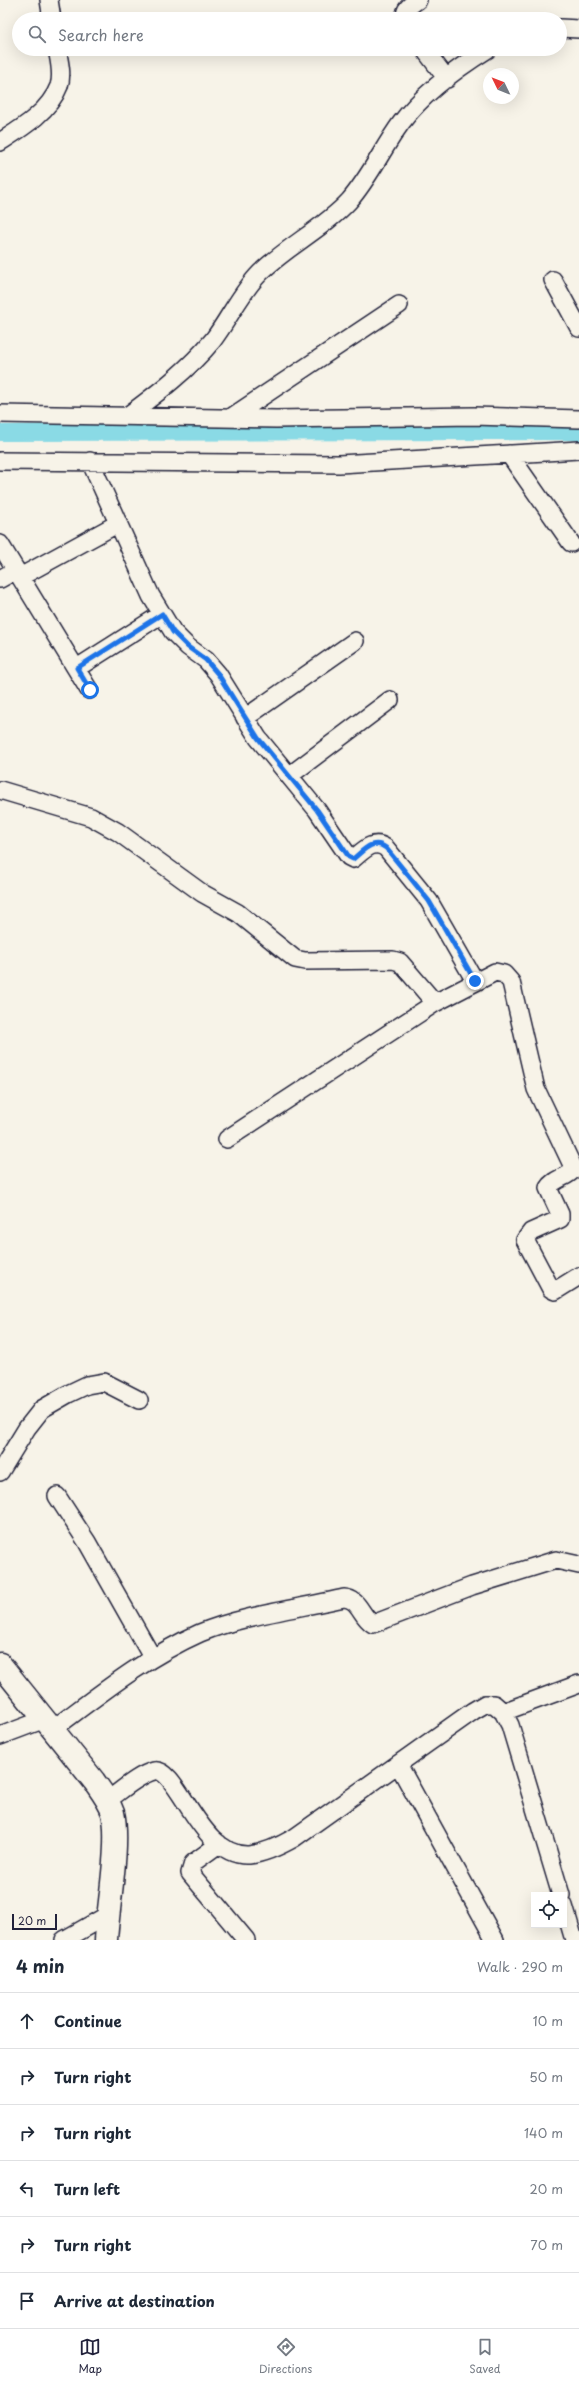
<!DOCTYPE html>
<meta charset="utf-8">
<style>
body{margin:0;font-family:"Playpen Sans",sans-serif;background:#f2f2f3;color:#1f2937}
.controls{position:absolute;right:12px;bottom:12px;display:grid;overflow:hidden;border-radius:0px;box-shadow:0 4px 16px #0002}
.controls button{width:36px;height:36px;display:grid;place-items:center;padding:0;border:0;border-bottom:1px solid #e0e1e3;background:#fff;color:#1f2937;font:20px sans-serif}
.compass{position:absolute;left:483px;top:68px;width:36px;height:36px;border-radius:50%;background:#fff;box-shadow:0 4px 16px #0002;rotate:313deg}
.scale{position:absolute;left:12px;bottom:10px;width:45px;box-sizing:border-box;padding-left:4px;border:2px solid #22223b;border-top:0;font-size:11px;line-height:14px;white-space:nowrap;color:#22223b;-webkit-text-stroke:3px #f7f3e8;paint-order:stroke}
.stop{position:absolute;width:12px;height:12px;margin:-9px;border:3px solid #1a73e8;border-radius:50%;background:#fff}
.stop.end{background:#1a73e8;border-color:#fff;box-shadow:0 1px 4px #0008}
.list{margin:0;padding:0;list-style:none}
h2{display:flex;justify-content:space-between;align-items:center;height:52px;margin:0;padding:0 16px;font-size:17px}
h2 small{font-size:13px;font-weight:400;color:#747a83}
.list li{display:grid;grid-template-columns:26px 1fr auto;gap:12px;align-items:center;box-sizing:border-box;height:56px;padding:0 16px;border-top:1px solid #e0e1e3}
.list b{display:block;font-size:15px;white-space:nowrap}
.list em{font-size:13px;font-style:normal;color:#747a83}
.icon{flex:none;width:22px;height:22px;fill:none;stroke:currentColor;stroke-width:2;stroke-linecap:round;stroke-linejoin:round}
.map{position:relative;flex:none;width:579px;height:1940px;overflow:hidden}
.search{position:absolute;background:#fff;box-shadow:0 4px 16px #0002;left:12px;right:12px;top:12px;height:44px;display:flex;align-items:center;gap:10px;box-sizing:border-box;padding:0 14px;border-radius:22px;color:#747a83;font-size:15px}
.sheet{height:388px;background:#fff}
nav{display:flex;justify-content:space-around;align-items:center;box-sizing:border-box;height:56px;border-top:1px solid #e0e1e3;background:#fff;font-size:11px;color:#747a83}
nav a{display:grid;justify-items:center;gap:2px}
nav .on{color:#22223b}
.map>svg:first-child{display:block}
</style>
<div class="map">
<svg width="579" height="1940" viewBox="0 0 579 1940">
<rect width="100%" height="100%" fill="#f7f3e8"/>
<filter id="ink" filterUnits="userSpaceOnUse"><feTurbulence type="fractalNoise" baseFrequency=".025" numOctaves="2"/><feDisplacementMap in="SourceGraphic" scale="8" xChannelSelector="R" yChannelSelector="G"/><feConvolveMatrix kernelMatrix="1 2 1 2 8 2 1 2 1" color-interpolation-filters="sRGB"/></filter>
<g filter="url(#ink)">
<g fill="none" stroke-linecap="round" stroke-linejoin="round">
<!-- canal -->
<path stroke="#8adae5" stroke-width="16" d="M 0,433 L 579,432"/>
<defs>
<path id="street" d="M 49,0 L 52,19
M 405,19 C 404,9 410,5 418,0
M 560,28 L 579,29
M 424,49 L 447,79
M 0,142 C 22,128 49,112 59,86 C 63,74 59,60 57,49
M 553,280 L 579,328
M 0,414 L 276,419 L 474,416 L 579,419
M 127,416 C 158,393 188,370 213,340 C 229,319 241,292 260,273 C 287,246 323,229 349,201 C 370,177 382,149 401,123 C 423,93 456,69 488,49
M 230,418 L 399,305
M 509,454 L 571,543
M 0,461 L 339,464 L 579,450
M 90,461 L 151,596 L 173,632 L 188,647 L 206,660 L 218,674 L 258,738 L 317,810 L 349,857 L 353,859 C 364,850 373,839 386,848 L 429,901 L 475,981
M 0,544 L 89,690
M 20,577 L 117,524
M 0,579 L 16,570
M 77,668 L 162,614
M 245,718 L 355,641
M 289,776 L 390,700
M 0,790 L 91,817 L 118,832 L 202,893 L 238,913 L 295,959 L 305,961 L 393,960 L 400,962 L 435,1003 L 495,972 L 504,974 L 511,982 L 536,1089 L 574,1169 C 567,1178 554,1178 548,1188 L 560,1214 L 560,1219 L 531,1232 L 525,1240 L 551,1289 L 555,1291 L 579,1276
M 227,1139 L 435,1003
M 0,1472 L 27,1428 L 42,1409 L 68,1394 L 87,1385 L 104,1382 L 139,1400
M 57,1496 L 87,1542 L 152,1657
M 503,1712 L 579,1684
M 53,1729 C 100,1694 146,1657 200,1633 C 240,1616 300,1608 344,1598 C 360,1599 360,1616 373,1624 L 472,1586 L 556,1560 L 579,1565
M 0,1736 L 45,1719
M 398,1764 L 495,1940
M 108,1800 C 121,1791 138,1775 154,1771 C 178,1765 199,1858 249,1855 C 266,1853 280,1846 294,1838 L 473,1711 L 485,1704 L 494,1704 L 503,1712 L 510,1725 L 561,1895
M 219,1844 L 193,1863 L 190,1873 L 246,1940
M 564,1906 L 574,1940
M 64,1940 L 108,1915"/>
<path id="secondary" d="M 0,1664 L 94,1781 C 101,1791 109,1801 113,1813 C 120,1842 108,1907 106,1940"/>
</defs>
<!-- street casing -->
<use href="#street" stroke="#22223b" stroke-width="20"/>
<!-- secondary casing -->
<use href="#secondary" stroke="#22223b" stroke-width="25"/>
<!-- street -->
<use href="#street" stroke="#f7f3e8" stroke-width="17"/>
<!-- secondary -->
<use href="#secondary" stroke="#f7f3e8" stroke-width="22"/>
</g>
</g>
<g fill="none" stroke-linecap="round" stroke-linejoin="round" filter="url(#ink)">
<!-- route -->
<path stroke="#1a73e8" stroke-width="5" d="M 90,690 L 77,668 L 162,614 L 173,632 L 188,647 L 206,660 L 218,674 L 258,738 L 317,810 L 349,857 L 353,859 C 364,850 373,838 386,848 L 429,901 L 475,981"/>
</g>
</svg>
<div class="controls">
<button><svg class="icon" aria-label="locate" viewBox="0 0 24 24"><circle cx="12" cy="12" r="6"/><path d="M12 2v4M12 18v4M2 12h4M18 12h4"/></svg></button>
</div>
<svg class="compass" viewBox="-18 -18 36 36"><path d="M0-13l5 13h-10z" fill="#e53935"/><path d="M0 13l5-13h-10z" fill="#747a83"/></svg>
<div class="scale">20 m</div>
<div class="stop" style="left:90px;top:690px"></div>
<div class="stop end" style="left:475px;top:981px"></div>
<div class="search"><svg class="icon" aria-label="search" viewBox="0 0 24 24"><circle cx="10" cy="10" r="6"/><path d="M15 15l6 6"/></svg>Search here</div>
</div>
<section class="sheet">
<h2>4 min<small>Walk · 290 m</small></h2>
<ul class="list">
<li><svg class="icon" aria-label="ahead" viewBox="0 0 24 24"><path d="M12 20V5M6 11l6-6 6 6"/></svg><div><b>Continue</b></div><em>10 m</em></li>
<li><svg class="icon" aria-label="right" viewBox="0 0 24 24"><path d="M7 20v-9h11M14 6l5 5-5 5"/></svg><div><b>Turn right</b></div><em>50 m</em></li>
<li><svg class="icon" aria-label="right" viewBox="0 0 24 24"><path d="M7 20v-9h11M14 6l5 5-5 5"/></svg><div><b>Turn right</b></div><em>140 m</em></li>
<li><svg class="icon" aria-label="left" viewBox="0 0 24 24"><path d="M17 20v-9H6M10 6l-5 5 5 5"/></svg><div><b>Turn left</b></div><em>20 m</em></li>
<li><svg class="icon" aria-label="right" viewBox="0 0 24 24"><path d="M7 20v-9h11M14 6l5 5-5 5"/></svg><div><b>Turn right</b></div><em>70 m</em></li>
<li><svg class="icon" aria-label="arrive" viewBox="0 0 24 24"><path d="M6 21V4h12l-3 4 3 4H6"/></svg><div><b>Arrive at destination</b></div></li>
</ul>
</section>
<nav>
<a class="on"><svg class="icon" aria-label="map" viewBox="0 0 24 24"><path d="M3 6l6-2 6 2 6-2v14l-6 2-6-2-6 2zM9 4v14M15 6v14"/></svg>Map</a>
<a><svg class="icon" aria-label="directions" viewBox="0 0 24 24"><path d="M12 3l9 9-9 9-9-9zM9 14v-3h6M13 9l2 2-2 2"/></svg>Directions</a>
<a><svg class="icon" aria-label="saved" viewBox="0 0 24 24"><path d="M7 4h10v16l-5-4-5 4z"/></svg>Saved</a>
</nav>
